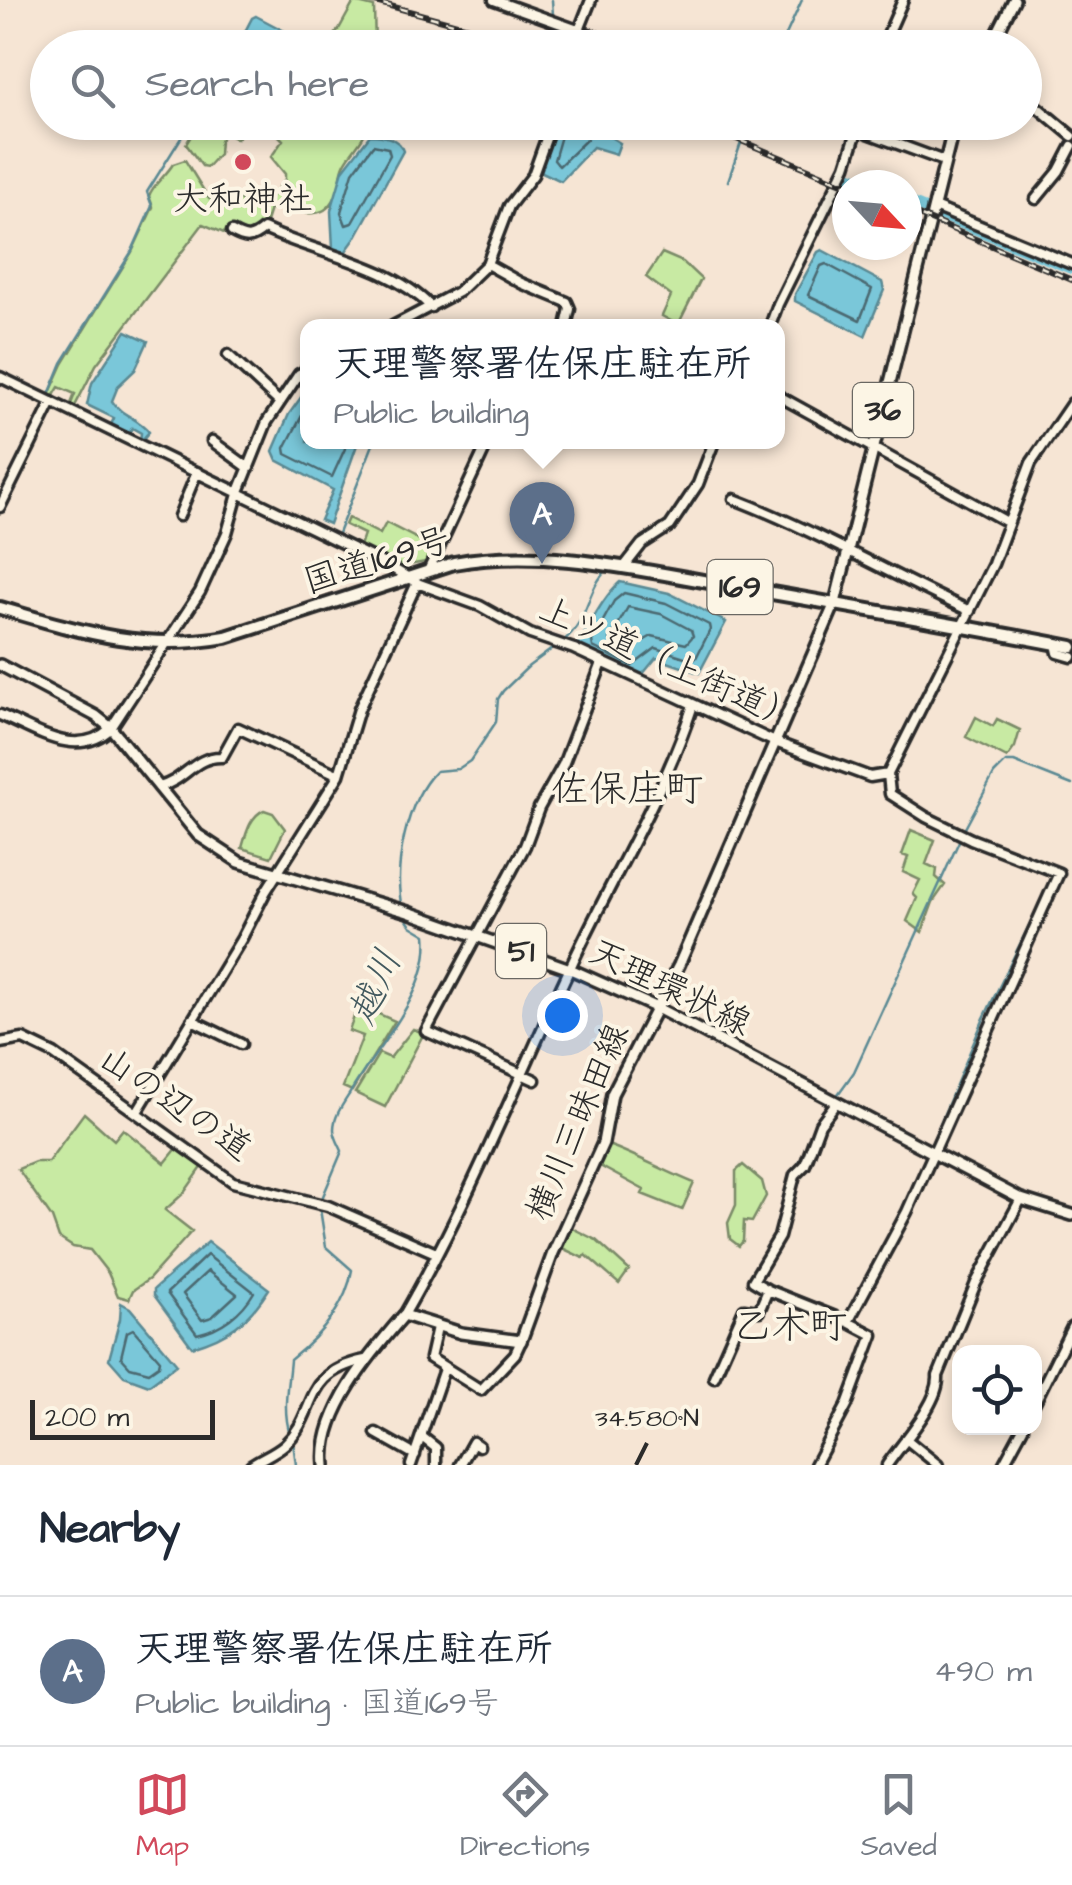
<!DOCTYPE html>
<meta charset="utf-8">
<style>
body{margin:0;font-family:"Architects Daughter","Klee One",sans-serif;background:#f2f2f3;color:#1f2937}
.controls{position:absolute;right:30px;bottom:30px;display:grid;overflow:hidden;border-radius:20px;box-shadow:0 5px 15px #0003}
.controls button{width:90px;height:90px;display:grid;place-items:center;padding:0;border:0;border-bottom:2px solid #e0e1e3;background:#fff;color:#1f2937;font:50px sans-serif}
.compass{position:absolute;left:832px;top:170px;width:90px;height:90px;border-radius:50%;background:#fff;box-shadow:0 5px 15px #0003;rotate:116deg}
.scale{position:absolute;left:30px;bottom:25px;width:185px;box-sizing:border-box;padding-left:10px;border:5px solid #2b2b2b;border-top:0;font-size:28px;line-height:35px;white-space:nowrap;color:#2b2b2b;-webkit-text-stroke:8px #fcf5e5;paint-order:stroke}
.you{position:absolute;left:562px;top:1015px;width:35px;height:35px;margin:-25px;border:8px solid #fff;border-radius:50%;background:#1a73e8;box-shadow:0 0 0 15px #1a73e833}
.badge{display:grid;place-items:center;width:65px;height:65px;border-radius:50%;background:#d1495b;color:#fff;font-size:32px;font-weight:700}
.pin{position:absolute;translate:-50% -82px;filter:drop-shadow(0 2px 5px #0008)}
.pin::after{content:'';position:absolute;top:52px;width:35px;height:30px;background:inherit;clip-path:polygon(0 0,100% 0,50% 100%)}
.popup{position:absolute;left:300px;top:319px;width:485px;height:130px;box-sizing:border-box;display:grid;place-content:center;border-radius:20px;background:#fff;filter:drop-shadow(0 2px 8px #0005);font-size:32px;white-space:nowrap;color:#747a83}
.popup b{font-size:38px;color:#1f2937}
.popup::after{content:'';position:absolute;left:50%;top:100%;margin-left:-20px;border:20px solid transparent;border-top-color:#fff}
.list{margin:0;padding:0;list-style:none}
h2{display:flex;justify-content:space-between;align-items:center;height:130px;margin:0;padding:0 40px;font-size:42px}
h2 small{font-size:32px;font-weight:400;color:#747a83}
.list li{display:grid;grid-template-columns:65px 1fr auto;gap:30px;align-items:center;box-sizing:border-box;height:150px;padding:0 40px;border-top:2px solid #e0e1e3}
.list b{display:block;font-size:38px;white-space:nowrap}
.list p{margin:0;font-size:32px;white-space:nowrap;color:#747a83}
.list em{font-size:32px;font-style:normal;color:#747a83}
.icon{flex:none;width:55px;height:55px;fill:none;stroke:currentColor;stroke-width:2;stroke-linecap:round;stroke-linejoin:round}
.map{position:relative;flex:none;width:1072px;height:1465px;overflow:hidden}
.search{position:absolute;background:#fff;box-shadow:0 5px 15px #0003;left:30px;right:30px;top:30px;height:110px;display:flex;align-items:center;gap:25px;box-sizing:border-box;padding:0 35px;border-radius:55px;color:#747a83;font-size:38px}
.sheet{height:280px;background:#fff}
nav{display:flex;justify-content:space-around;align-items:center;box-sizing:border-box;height:140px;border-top:2px solid #e0e1e3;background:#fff;font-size:28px;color:#747a83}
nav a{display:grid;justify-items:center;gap:5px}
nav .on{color:#d1495b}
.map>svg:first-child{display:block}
</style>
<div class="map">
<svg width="1072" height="1465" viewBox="0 0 1072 1465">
<rect width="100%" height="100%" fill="#f6e5d4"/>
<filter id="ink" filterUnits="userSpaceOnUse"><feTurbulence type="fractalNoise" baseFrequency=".01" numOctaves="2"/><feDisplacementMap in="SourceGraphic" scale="20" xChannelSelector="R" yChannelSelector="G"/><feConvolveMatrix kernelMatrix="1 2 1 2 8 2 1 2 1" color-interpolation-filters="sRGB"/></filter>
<g filter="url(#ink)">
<!-- green -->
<path fill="#c8eaa3" stroke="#7a8a67" stroke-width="2.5" d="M 354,2 L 374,7 L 375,47 L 323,47 L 339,29 Z
M 199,123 L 199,122 L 253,123 L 236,139 L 226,133 L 220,140 L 219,154 L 207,167 L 202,166 L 186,144 Z
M 266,123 L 368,123 C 365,140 353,148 345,163 C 341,171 341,178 339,186 C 330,223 306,214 277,207 L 270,209 L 262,234 L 255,241 L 238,239 L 203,224 L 96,365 L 75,406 L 71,404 L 75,394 L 59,387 L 53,397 L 49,395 L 63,364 L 132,252 L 153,207 L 149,196 C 153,184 166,176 173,164 L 185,160 L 209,199 L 236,197 L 249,206 L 267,202 L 285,179 L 285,174 L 271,157 L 283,140 Z
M 662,253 L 683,262 L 701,279 L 678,325 L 662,316 L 671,296 L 646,277 Z
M 348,518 L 380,534 L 386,523 L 437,549 L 431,561 L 398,567 L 359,549 L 364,534 L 345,525 Z
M 976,717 L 993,726 L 997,719 L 1020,730 L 1015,747 L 1007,758 L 966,737 Z
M 264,810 L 273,813 L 285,829 L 271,857 L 242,848 C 246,834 250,816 264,810 Z
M 911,830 L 935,840 L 926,864 L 937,869 L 936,877 L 945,885 L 933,902 L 922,932 L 907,921 L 917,898 L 913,894 L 920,880 L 903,872 L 908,857 L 902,855 Z
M 358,1005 L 395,1021 L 352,1091 L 343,1087 L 363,1036 L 349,1031 Z
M 413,1029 L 424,1033 L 385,1107 L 355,1093 L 379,1053 L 390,1058 Z
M 84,1113 L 114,1140 L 123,1129 L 165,1163 L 178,1147 L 203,1166 L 184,1193 L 165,1210 L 192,1231 L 149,1279 L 133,1290 L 129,1299 L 118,1296 L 108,1273 L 90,1250 L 73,1247 L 59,1238 L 52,1218 L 18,1169 L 35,1162 L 48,1162 Z
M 608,1145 C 638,1156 664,1171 694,1183 L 682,1210 L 642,1194 L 644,1190 L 598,1165 Z
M 743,1165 L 762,1181 L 766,1196 L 752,1222 L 744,1221 L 743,1241 L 739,1246 L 730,1239 L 728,1223 L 736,1205 L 736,1171 Z
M 570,1227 L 596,1240 L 629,1270 L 619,1284 L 586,1255 L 583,1258 L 562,1248 Z"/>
<!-- water -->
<path fill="#7ac7d9" stroke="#5a8993" stroke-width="2.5" d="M 256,16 L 315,47 L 237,47 L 252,18 Z
M 556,123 L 588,123 L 620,143 L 616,154 L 593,147 L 561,181 L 540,171 Z
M 370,135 C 382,135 400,138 403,151 L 354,240 L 346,251 L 340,253 L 333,248 L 331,211 L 343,170 Z
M 822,250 L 882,282 L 884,290 L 865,336 L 795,301 L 795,294 L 818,252 Z
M 126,331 L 148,341 L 135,370 L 118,386 L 112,401 C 121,416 139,418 149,432 L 140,442 L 141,433 L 132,428 L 127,436 L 110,427 L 114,418 L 87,405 L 92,383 Z
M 307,389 L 307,442 L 358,442 L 329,524 L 320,520 L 333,490 L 277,460 L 273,451 L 289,414 Z
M 620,582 L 669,593 L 726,622 L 699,673 L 656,658 L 638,680 L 574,649 C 590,627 600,600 620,582 Z
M 208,1242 L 269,1289 C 248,1322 229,1336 192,1347 L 154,1295 L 154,1289 Z
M 121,1303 L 130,1308 L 177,1364 L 149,1385 L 124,1376 L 109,1359 L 120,1319 Z"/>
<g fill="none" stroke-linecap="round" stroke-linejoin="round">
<!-- shore -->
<path stroke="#4b6971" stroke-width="2.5" d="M 565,122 L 554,160 L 559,166 L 587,139 L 584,122
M 373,145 L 388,148 L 390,155 L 352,223 L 346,225 L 341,212 L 353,172 Z
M 826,264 L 872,289 L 860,320 L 808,295 L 821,266 Z
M 307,406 L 285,448 L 286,454 L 332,477 L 348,442
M 624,593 L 666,603 L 709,625 L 710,630 L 696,658 L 691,659 L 656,648 L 632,666 L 593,647 L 592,641 L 614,601 Z
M 628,607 L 661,614 L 691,630 L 693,636 L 686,644 L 652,636 L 627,650 L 610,639 Z
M 207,1255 L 254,1292 C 242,1313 221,1329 197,1334 L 167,1293 Z
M 208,1271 L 237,1294 L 212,1317 L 202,1320 L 183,1294 Z
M 133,1329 L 160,1360 L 159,1365 L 149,1372 L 130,1367 L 121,1357 L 127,1332 Z"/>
<!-- stream -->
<path stroke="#5a8993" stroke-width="2.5" d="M 552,0 L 553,15
M 557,27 L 566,40 L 566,48
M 780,48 L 802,0
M 532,167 L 547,122
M 728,181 L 743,137 L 745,122
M 816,235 L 835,197
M 774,325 L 784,300
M 48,397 L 62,363 L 132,251 L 152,206 L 147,192 L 191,122
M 337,536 L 374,442
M 644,548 C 653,542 663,536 672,530 C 692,512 712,469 717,443
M 562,642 C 589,622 587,588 607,570
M 963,832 L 994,774 L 1006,762 L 1014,762 L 1072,785
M 402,908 C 393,868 406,801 436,771 L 458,769 L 470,761 L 496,722 L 498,699 L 503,691 L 529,666 L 556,646
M 836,1097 L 854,1072 L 960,839
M 931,1145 L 984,1018 L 1052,878
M 794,1170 C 809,1149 814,1124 831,1103
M 910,1197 L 926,1158
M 321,1201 L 342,1151 C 339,1144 334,1136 334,1129 C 334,1116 343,1104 350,1093 C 376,1047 432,992 426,935 L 411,926 L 404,916
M 290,1434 C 282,1409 288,1385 290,1360 C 319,1337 346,1307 352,1270 L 326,1247 L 320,1209
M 293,1442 L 296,1465"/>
<!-- river -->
<path stroke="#7ac7d9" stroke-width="11" d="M 844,177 L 850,176 L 872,185
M 907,201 L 1072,269"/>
<defs>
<path id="minor" d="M 494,0 L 628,48
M 572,48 L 591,0
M 882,48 L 903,0
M 1024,96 L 1072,136
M 838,122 L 944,161
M 1036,199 L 1059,171 L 1072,146
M 934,207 L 1072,264
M 232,232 C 246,240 251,240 264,229 C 317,254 390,264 431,307
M 487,264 L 521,283 L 567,302 L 570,309 L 566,326
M 393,326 L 458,292 L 487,264 L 509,206 L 533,175 L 552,122
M 770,326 L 778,304 L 846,166 L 860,122
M 228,355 L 278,401
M 0,377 L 387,565 L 417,583 L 480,606 L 530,634 L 574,649 L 775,742 L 870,777 L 888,774 L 890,794 L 926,817 L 971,839 L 1059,873 L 907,1212 L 848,1322 L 873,1335 L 847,1405 L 815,1465
M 777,395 L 1007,522
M 212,441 L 249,468
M 734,499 C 815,530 891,575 970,611
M 0,507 L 52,402
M 179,516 L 197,472
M 624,567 L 642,544 L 670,526 L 698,484 L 714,442
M 429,569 L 488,442
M 1056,644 L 1058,653 L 1072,657
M 0,715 C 36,730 77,760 111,728 L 200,592 L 227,533 L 238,494 L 267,422 L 299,374 L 307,370
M 888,774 L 993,564 L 1031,463 L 1072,403
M 159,787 C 186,780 194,756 222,757 L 238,728 L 339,775
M 192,1020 L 241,1044
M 0,1043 L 23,1039 L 54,1054 L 233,1182 L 328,1206 L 436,1253
M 535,1080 L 426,1031 L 525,846 L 539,808 L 563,765 L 602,663
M 137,1112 L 242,938 L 266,891 L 339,775 L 359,709 L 417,583
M 768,1290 L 848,1322
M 404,1315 C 468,1204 516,1083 571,966 C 611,879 663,797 693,705
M 437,1327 L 430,1358 L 481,1390 L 515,1354 L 521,1341
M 714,1377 L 744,1309 L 759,1311 L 768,1290 L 753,1281 L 779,1237 L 795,1175 L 805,1165 L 820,1124 L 836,1103
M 1034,1404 L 1072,1327
M 376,1433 L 415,1455
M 422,1437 L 436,1448 L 436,1465
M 906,1439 L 938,1465
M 251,1465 C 261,1458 275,1453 285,1444 C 319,1413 300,1373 365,1360
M 411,1465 L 444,1369
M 460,1465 L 473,1442 L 479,1446
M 887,1465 C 902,1443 940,1402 938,1376 L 976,1283 L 1021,1199
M 1003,1465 L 1023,1428"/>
<path id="major" d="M 990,48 L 1014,0
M 0,665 L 96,716 L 111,728 L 198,835 L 239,862 L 408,912 L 570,969 L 657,1008 L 1021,1199 L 1072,1215
M 325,1465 C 319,1413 372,1352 404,1315 L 461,1333 L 521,1341 L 553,1253 L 603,1143 L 612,1094 L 679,965 L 835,603 L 955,122"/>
<path id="highway" d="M 0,608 C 79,631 142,652 226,637 L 454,563 C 543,547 638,570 726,585 C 842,605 957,625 1072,647"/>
</defs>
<!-- minor casing -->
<use href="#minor" stroke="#2b2b2b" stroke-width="15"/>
<!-- major casing -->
<use href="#major" stroke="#2b2b2b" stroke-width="16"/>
<!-- highway casing -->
<use href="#highway" stroke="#2b2b2b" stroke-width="18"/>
<!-- minor -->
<use href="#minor" stroke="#fcf5e5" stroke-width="8"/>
<!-- major -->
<use href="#major" stroke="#fcf5e5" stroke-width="9"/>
<!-- highway -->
<use href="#highway" stroke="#fcf5e5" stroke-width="10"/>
<defs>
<path id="rail" d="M 368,0 L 468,27 L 520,48
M 696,122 L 847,185
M 907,210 L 1072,280"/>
</defs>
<!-- rail casing -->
<use href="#rail" stroke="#2b2b2b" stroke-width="6"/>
<!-- rail -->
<use href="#rail" stroke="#fcf5e5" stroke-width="2.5" stroke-dasharray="8" stroke-linecap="butt"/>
</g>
</g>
<!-- ticks -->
<path fill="none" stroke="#2b2b2b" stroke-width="4" d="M 636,1465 L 647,1443"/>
<!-- markers -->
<circle fill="#d1495b" stroke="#fcf5e5" stroke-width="4" cx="243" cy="162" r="10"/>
<g text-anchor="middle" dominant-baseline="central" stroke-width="8" stroke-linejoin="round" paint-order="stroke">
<!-- shield labels -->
<g fill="#fcf5e5" stroke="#6a6863" stroke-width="2.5">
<rect x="853" y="383" width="60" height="54" rx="8"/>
<rect x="707.5" y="560" width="65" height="54" rx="8"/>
<rect x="496" y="924" width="50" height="54" rx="8"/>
</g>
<g font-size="32" font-weight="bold" fill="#2b2b2b">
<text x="883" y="410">36</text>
<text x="740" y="587">169</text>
<text x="521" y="951">51</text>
</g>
<!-- poi labels -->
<g font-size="35" fill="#2b2b2b" stroke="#fcf5e5">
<text x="243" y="199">大和神社</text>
</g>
<!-- street labels -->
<g font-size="35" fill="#2b2b2b" stroke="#fcf5e5">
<text transform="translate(377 561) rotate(-17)">国道169号</text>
<text transform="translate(669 664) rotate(24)">上ツ道（上街道）</text>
<text transform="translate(670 988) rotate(26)">天理環状線</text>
<text transform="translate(175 1104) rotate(34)">山の辺の道</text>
<text transform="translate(578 1122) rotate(-67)">横川三昧田線</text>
</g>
<!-- neighbourhood labels -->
<g font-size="38" fill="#2b2b2b" stroke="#fcf5e5">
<text x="627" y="790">佐保庄町</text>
<text x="790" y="1327">乙木町</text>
</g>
<!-- water labels -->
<g font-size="38" font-style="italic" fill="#435a5f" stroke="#fcf5e5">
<text transform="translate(376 987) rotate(-66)">越川</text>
</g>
</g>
<g font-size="25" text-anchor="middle" fill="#2b2b2b" stroke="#fcf5e5" stroke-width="8" stroke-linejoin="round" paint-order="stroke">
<text x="647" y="1426">34.580°N</text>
</g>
</svg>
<div class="controls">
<button><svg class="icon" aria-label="locate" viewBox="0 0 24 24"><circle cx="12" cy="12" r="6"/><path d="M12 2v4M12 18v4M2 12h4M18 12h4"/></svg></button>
</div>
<svg class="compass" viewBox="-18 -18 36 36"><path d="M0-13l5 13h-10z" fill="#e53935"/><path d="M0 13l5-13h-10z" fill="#747a83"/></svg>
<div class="scale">200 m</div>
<div class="you"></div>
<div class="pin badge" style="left:542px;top:564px;background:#5c6f8a">A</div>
<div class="popup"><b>天理警察署佐保庄駐在所</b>Public building</div>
<div class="search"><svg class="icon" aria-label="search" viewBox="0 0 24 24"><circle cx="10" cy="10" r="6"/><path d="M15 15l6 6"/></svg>Search here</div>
</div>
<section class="sheet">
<h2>Nearby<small></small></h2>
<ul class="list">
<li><span class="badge" style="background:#5c6f8a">A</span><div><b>天理警察署佐保庄駐在所</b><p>Public building · 国道169号</p></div><em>490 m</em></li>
</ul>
</section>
<nav>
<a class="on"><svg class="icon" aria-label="map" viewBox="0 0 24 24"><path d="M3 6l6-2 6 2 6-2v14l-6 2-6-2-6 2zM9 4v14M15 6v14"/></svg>Map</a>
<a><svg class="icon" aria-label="directions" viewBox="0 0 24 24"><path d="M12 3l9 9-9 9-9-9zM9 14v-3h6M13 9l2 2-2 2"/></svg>Directions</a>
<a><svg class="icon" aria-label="saved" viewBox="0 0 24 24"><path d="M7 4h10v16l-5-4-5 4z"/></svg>Saved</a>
</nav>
